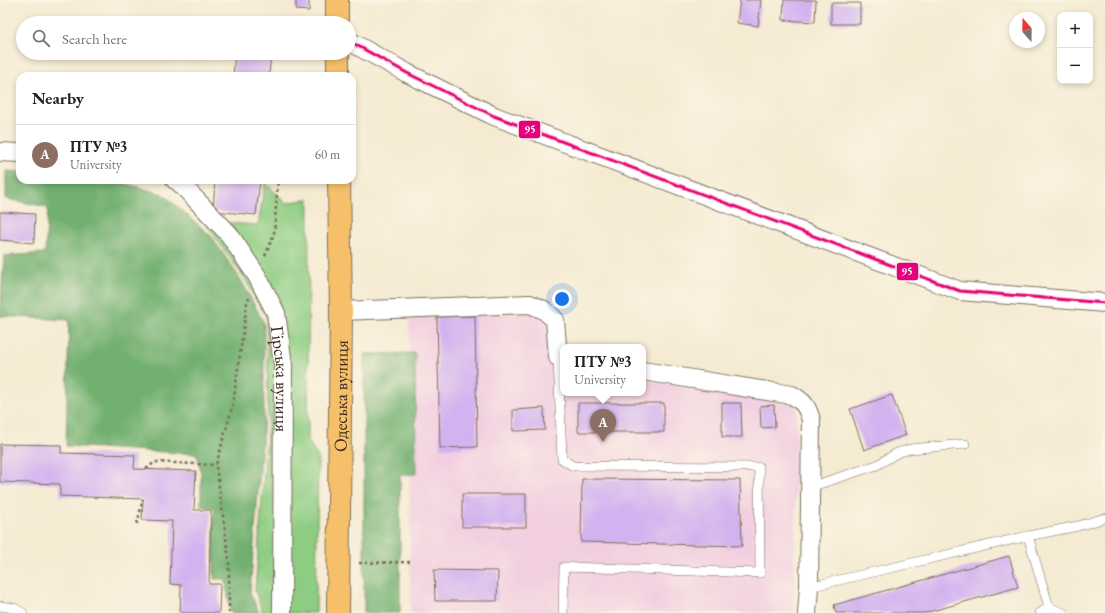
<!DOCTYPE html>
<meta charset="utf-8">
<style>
body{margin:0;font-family:"EB Garamond",serif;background:#f6f6f6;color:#202124}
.controls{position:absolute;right:12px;top:12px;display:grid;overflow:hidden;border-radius:8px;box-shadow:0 2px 6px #0003}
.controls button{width:36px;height:36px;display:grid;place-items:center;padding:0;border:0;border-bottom:1px solid #e0e0e0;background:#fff;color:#202124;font:20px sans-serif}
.compass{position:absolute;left:1009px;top:12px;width:36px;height:36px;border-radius:50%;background:#fff;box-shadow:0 2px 6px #0003;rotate:340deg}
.you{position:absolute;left:562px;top:299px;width:14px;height:14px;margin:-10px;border:3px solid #fff;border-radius:50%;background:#1a73e8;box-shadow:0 0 0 6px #1a73e833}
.badge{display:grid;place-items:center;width:26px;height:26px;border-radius:50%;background:#d1495b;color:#fff;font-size:13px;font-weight:700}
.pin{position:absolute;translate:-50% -33px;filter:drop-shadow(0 1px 2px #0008)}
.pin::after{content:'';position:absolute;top:21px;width:14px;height:12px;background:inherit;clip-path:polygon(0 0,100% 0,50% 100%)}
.popup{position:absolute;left:560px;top:344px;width:86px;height:52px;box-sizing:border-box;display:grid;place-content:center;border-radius:8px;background:#fff;filter:drop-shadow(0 1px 3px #0005);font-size:13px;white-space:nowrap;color:#757577}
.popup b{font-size:15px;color:#202124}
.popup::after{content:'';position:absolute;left:50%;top:100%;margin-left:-8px;border:8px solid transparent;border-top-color:#fff}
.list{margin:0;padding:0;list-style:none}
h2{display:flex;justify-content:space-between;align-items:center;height:52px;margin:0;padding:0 16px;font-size:17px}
h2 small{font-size:13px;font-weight:400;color:#757577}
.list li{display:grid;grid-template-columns:26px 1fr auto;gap:12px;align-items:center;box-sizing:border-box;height:60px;padding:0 16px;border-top:1px solid #e0e0e0}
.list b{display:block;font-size:15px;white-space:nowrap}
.list p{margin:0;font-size:13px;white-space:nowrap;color:#757577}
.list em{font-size:13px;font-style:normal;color:#757577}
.icon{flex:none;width:22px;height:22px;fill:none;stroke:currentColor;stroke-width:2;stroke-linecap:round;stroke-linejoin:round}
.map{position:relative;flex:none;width:1105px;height:613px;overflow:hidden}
.search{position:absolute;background:#fff;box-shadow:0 2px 6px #0003;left:16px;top:16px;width:340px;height:44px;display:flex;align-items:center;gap:10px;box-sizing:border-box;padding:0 14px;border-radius:22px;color:#757577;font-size:15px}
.panel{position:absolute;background:#fff;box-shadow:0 2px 6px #0003;left:16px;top:72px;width:340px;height:112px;border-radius:12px}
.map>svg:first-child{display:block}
</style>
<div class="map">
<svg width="1105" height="613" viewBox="0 0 1105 613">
<rect width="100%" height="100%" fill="#fcf5e5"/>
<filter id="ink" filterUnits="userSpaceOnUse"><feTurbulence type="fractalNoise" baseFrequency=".025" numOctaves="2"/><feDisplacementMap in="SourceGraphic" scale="8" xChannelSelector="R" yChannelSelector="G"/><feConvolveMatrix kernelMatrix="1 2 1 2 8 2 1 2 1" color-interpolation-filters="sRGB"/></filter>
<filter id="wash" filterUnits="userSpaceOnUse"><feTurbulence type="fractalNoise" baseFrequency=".012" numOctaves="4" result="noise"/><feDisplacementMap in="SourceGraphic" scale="16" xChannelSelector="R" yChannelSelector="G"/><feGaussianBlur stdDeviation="0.9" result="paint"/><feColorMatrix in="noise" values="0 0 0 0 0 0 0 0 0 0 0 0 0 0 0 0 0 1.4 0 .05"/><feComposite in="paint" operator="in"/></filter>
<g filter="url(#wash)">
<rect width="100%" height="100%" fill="#f5ebd3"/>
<!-- built -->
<path fill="#f2cfe0" d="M 531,312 L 549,324 L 552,365 L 563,367 L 563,393 L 643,393 L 643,380 L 797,405 L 794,613 L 410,613 L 409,317 Z"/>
<!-- green -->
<path fill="#8dcc82" stroke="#647b50" d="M 265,182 L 286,203 L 309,199 L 308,441 L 318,457 L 316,613 L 263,613 L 255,591 L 268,421 L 267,319 L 245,279 L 204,221 L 258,225 Z"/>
<!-- forest -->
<path fill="#72b070" stroke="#566d47" d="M 6,171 L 20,172 L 20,180 L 112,180 L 163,194 L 211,236 L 241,280 L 264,323 L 264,420 L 250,592 L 259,613 L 231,613 L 225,579 L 214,579 L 214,507 L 201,507 L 201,474 L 197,454 L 66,446 L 69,320 L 0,316 L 4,256 L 45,253 L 48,207 L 6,199 Z
M 415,353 L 416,474 L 400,475 L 400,613 L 364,613 L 364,354 Z"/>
<g id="blocks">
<!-- building -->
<path fill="#d2b2ef" d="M 296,0 L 309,0 L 309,11 L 296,10 Z
M 740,0 L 761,0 L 758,26 L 737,23 Z
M 784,0 L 816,0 L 815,22 L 783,20 Z
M 831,3 L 860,3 L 860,24 L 831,24 Z
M 235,53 L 271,53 L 269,76 L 233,76 Z
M 215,180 L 260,180 L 256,215 L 213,211 Z
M 0,212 L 35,214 L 34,243 L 0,240 Z
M 475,316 L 477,447 L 440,448 L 437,317 Z
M 892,395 L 906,435 L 864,450 L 850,409 Z
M 578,403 L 664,403 L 664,432 L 578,432 Z
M 722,403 L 741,403 L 742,437 L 722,437 Z
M 774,405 L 775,427 L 761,428 L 760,406 Z
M 544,408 L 545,430 L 513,431 L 513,410 Z
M 0,444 L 61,445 L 61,453 L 135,455 L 134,469 L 196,471 L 194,510 L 211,510 L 209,584 L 220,584 L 219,613 L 180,613 L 181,585 L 170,584 L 172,521 L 142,520 L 143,499 L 60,496 L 60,484 L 0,482 Z
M 582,479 L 740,480 L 742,546 L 581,542 Z
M 462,494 L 526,494 L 526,527 L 462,527 Z
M 1009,556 L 1018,587 L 925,613 L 836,613 L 834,605 Z
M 434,570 L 498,571 L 497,601 L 435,601 Z"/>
</g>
</g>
<g filter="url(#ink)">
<use href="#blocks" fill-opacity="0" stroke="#7c6e5d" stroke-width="1"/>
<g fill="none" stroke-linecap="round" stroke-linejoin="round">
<defs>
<path id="lane" d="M 558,357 L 562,459 L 573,466 L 759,467 L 760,573 L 564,567 L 563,613
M 810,487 L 877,465 L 897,453 L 910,449 L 965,444
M 1028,536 L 1049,607
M 809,587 L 1028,536 L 1078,526 L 1105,518
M 0,606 L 14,608 L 23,613
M 1040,613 L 1049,607 L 1063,613"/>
<g id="street">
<path d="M 349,41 L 407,73 L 494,116 L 960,291 L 1105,303"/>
<path d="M 0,152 L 20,153"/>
<path id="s1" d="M 175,180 L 178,181 L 229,234 L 257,276 L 276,313 L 283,365 L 282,613"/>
<path d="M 341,311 L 530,304 L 544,310 L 555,320 L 558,357 L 563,358"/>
<path d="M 643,371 L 792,395 C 804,402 807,406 811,420 L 809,587 L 807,613"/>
</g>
<g id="primary">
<path d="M 337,0 L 337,23"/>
<path d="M 338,53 L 338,76"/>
<path id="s2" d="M 338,613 L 341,311 L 339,180"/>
</g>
</defs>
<!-- lane casing -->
<use href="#lane" stroke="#7c6e5d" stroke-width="10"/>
<!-- street casing -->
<use href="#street" stroke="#7c6e5d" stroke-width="20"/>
<!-- primary casing -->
<use href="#primary" stroke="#7c6e5d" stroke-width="24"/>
<!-- path -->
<path stroke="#7c6e5d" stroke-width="2.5" stroke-dasharray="3 3" stroke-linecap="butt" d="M 265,256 L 274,234 L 278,180
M 146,469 L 155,462 L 216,465
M 137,524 L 143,499
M 359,563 L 410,562
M 229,613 L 229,560 L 216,465 L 233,404 L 247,303 L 249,298"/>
<!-- lane -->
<use href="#lane" stroke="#fff" stroke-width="9"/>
<!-- street -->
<use href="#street" stroke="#fff" stroke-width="18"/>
<!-- primary -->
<use href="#primary" stroke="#f6c06b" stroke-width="22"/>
<defs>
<path id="bus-1" d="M 349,41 L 407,73 L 494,116 L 960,291 L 1105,303"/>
</defs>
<!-- bus-1 casing -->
<use href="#bus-1" stroke="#fcf5e5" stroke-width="6"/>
<!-- bus-1 -->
<use href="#bus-1" stroke="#e5007d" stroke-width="3"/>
</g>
</g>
<g text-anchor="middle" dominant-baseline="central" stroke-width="3.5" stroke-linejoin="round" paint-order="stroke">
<!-- street labels -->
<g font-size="18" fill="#3b2a1e" stroke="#fcf5e5">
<text stroke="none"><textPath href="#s1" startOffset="235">Гірська вулиця</textPath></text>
<text stroke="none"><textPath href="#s2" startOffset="217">Одеська вулиця</textPath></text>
</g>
</g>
<g stroke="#fcf5e5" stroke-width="1.5">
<rect x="518" y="120" width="23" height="19" rx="4" fill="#e5007d"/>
<rect x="896" y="262" width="23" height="19" rx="4" fill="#e5007d"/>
</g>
<g font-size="11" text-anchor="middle" font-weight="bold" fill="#fff">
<text x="530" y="133">95</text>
<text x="907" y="275">95</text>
</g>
</svg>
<div class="controls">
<button>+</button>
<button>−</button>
</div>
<svg class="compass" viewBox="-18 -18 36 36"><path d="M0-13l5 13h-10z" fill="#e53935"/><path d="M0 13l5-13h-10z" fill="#757577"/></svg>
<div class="you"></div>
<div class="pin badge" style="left:603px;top:442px;background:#8d6e63">A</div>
<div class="popup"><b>ПТУ №3</b>University</div>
<div class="search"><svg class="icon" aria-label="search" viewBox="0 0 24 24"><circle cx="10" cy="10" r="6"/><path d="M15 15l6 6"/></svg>Search here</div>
<section class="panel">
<h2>Nearby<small></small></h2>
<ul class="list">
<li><span class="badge" style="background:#8d6e63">A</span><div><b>ПТУ №3</b><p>University</p></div><em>60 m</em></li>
</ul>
</section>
</div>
